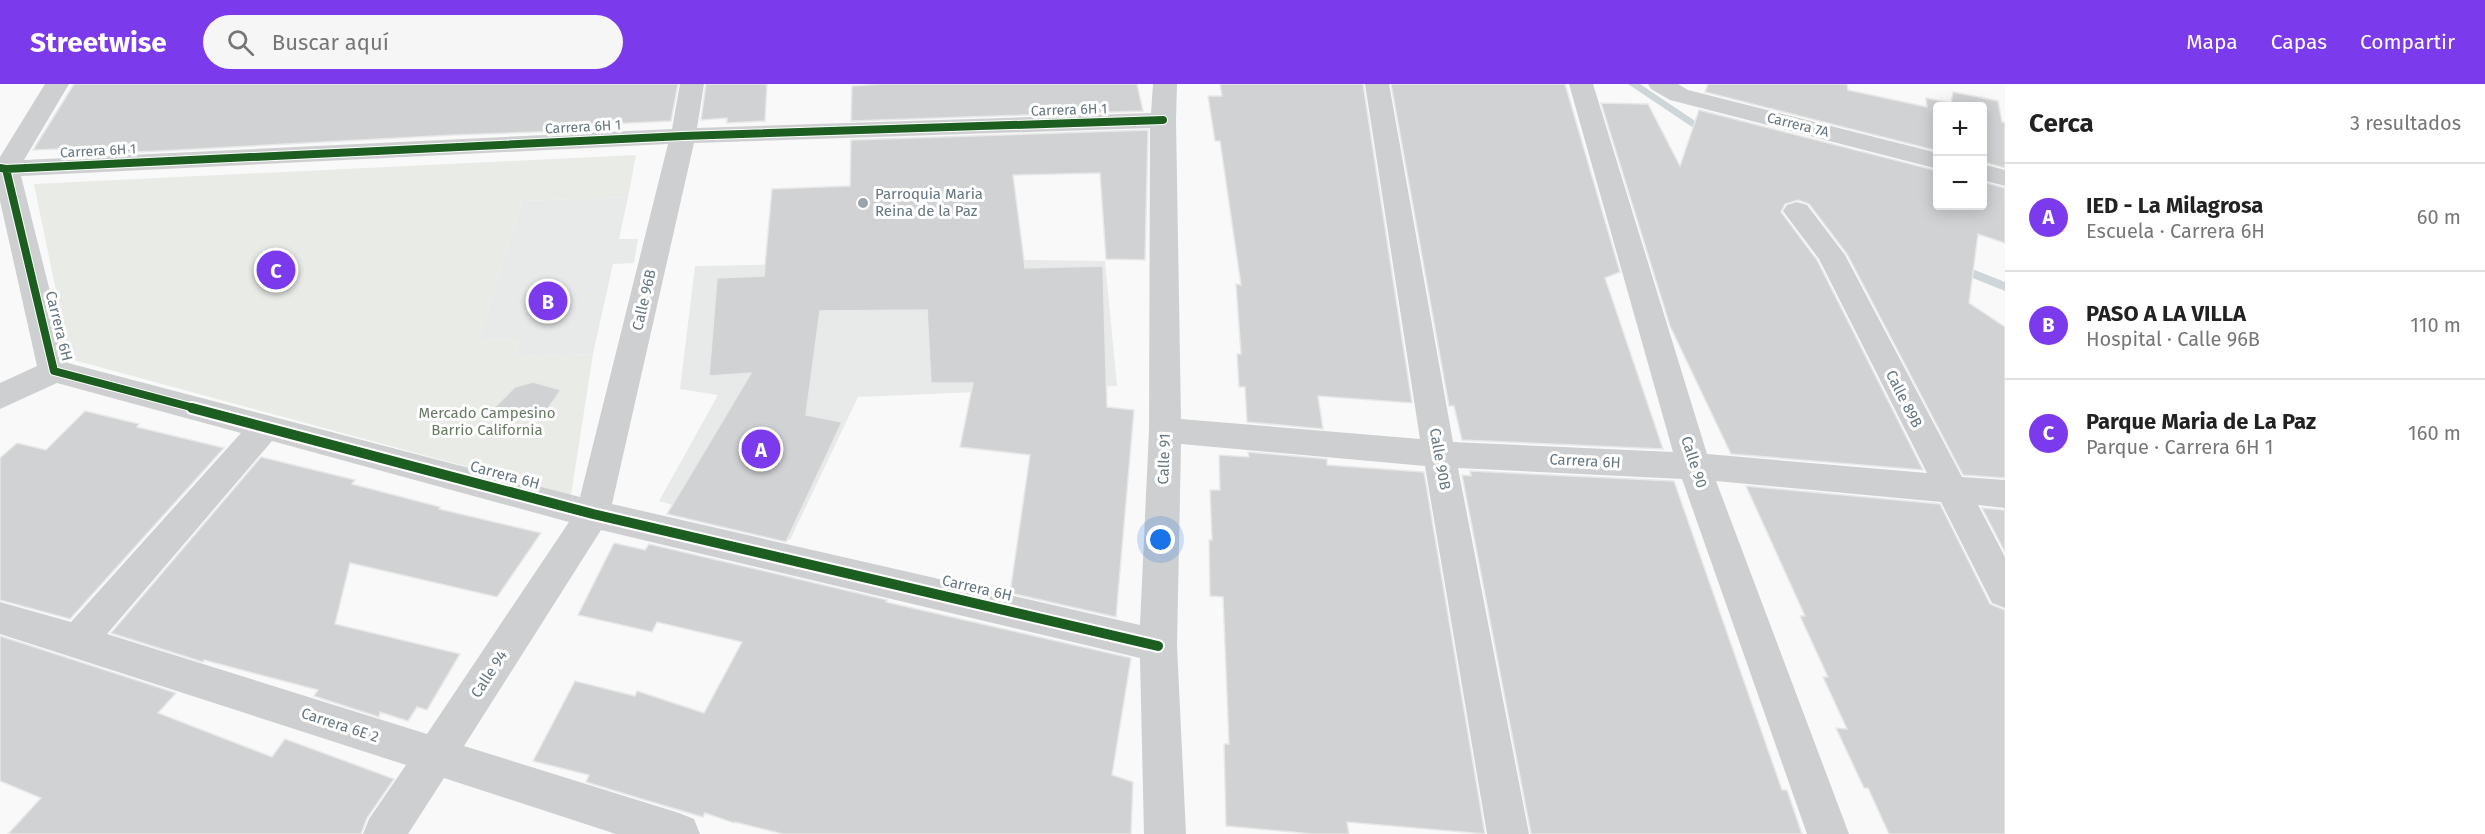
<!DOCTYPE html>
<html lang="es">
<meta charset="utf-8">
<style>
body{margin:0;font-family:"Fira Sans",sans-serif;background:#f6f6f6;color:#222}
.controls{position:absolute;right:18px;top:18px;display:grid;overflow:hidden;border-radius:6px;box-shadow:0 3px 15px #0003}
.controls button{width:54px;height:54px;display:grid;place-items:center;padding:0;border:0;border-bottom:2px solid #e0e0e0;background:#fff;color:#222;font:30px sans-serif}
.you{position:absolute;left:1161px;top:456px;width:21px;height:21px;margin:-15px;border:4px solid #fff;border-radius:50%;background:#1a73e8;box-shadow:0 0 0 9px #1a73e833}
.badge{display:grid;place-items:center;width:39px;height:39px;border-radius:50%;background:#7c3aed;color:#fff;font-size:20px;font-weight:700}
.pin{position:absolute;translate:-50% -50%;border:3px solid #fff;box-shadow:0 2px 6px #0006}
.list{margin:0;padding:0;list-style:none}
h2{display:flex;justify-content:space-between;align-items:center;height:78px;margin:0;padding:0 24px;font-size:26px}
h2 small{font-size:20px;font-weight:400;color:#767676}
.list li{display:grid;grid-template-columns:39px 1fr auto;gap:18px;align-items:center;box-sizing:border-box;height:108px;padding:0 24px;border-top:2px solid #e0e0e0}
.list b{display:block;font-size:22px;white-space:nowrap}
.list p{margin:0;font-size:20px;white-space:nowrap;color:#767676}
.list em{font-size:20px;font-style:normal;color:#767676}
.icon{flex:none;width:33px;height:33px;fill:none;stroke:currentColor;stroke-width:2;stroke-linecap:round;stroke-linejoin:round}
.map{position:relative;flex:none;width:2005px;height:750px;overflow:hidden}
header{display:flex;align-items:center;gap:36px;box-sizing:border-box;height:84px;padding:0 30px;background:#7c3aed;color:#fff}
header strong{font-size:28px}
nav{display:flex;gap:33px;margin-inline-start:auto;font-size:21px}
.search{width:420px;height:54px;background:#f6f6f6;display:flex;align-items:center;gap:15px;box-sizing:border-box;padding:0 21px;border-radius:33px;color:#767676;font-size:22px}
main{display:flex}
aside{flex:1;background:#fff}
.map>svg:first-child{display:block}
</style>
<header>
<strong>Streetwise</strong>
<div class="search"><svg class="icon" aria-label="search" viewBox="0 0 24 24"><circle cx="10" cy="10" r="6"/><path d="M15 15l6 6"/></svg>Buscar aquí</div>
<nav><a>Mapa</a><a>Capas</a><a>Compartir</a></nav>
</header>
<main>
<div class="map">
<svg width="2005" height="750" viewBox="0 0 2005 750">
<rect width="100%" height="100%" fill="#f9f9f9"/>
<!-- built -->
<path fill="#e8e9e9" d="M 628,113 L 619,155 L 638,155 L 634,179 L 613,180 L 593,270 L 515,273 L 520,255 L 479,256 L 522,117 Z
M 1030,176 L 1105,177 L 1117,302 L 858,313 L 790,456 L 659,417 L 718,311 L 680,305 L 695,182 Z"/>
<!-- green -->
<path fill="#e8ebe6" d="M 636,71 L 628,113 L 522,117 L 479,256 L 520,255 L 515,273 L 593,270 L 571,411 L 70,275 L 34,100 Z"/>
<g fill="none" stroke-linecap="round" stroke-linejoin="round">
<!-- stream -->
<path fill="#ced6d9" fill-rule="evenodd" d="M 1628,0 L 1640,0 L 1713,49 L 1708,52 L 1704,51 Z
M 1957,179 L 2005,198 L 2005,207 L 1953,186 L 1951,183 Z"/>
</g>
<!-- building -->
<path fill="#d0d2d3" stroke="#e8e8e8" stroke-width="1.5" d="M 74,0 L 678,0 L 671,37 L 589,41 L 588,46 L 453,51 L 159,67 L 110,69 L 113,63 L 33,66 Z
M 706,0 L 767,0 L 765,37 L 727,39 L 727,34 L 701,36 Z
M 882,0 L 1137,0 L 1143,27 L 851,37 L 852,2 Z
M 1220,0 L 1363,0 L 1412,319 L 1318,312 L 1323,345 L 1247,338 L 1245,303 L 1239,303 L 1237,270 L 1241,270 L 1236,200 L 1241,201 L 1220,57 L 1215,57 L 1208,12 L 1222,12 Z
M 1391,0 L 1565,0 L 1620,188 L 1605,194 L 1663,365 L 1462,356 L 1454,322 L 1449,322 Z
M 1708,0 L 1847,0 L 1848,6 L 1927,23 L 1926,14 L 1951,19 L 1953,8 L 1998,17 L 2002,38 L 2005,39 L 2005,84 L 1983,78 L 1983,22 L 1938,22 L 1938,67 L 1705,8 Z
M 1601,19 L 1648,20 L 1680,82 L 1699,26 L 1938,87 L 1938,122 L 1983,122 L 1983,98 L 2005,104 L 2005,159 L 1978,150 L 1969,219 L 2005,243 L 2005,394 L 1963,391 L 1847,170 L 1809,120 L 1798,116 L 1785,120 L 1781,128 L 1817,176 L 1923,386 L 1731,370 L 1670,242 Z
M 1148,46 L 1145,176 L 1106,175 L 1100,89 L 1013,91 L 1025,184 L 1103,182 L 1107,323 L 1134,326 L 1116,533 L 1010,509 L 1030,371 L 960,363 L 973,299 L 931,299 L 927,226 L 820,227 L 806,331 L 842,338 L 786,458 L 667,430 L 751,289 L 709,292 L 717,194 L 764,192 L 772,105 L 850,102 L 851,56 Z
M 533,298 L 561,306 L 544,330 L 523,337 L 494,324 L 515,303 Z
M 85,327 L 139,340 L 137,343 L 224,364 L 70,535 L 0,516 L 0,374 L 17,359 L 46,366 Z
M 1248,368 L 1327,375 L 1327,381 L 1424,388 L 1485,750 L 1347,738 L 1349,750 L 1313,750 L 1226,742 L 1224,660 L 1229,660 L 1223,513 L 1210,512 L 1209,456 L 1212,456 L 1210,406 L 1220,406 L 1219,371 L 1249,373 Z
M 261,373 L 355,396 L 352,400 L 440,423 L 439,425 L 541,449 L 497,513 L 350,479 L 335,540 L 460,570 L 427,626 L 417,623 L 408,637 L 380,628 L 379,633 L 314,612 L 318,606 L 204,576 L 203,578 L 111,549 Z
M 1470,387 L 1674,397 L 1782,706 L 1787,706 L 1802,750 L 1531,750 L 1462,391 L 1471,392 Z
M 1746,402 L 1940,420 L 1990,520 L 2005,526 L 2005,750 L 1889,750 L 1868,704 L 1864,704 L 1836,644 L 1847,645 L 1823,593 L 1828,593 L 1800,532 L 1805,532 Z
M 1982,424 L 2005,426 L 2005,468 Z
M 614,459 L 645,466 L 649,460 L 887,516 L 886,518 L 1131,574 L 1112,691 L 1133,698 L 1131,750 L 783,750 L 735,738 L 734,739 L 705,729 L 703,733 L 645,716 L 586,698 L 589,691 L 533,677 L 575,597 L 635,612 L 637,607 L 704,629 L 742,558 L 657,538 L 652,548 L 578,531 Z
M 0,552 L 176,609 L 158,629 L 272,673 L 285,655 L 394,695 L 367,734 L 361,750 L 8,750 L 41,714 L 0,697 Z"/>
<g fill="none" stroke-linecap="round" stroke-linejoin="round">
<!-- street -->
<path fill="#cecfd0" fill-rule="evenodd" d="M 45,0 L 69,0 L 24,76 L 672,45 L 680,0 L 704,0 L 697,44 L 1151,29 L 1153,0 L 1177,0 L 1176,36 L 1181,335 L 1420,355 L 1365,0 L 1389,0 L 1453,358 L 1673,368 L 1569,0 L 1593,0 L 1707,370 L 1927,389 L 1819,175 L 1783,127 L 1787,121 L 1797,118 L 1807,121 L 1845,171 L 1962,393 L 2005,396 L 2005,424 L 1978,421 L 2005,473 L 2005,524 L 1992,519 L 1941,418 L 1716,397 L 1849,750 L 1807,750 L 1682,395 L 1458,384 L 1529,750 L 1487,750 L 1425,382 L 1181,360 L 1177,562 L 1186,750 L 1144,750 L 1140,574 L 601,446 L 464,662 L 679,729 L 694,735 L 700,750 L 616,750 L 444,694 L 408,750 L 363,750 L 369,735 L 406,681 L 0,550 L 0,518 L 71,538 L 241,349 L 57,299 L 0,325 L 0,299 L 37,282 L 0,117 L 0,73 ZM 1150,44 L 1149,346 L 1140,541 L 612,420 L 694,59 ZM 668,60 L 580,413 L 68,279 L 21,92 ZM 272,357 L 569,438 L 427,650 L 107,550 Z
M 1648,0 L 1678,0 L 1688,6 L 1938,69 L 1938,85 L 1670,16 L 1651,5 Z
M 1982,80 L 2005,86 L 2005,102 L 1982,96 Z"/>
<defs>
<path id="cycleway-far1" d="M 0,84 L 6,85 L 54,287 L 198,325
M 6,85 L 683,52 L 1163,36"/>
<path id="cycleway" d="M 192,324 L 593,430 L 1158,562"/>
</defs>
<!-- cycleway-far1 casing -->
<use href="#cycleway-far1" stroke="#fff" stroke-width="10"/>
<!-- cycleway casing -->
<use href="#cycleway" stroke="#fff" stroke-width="14"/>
<!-- cycleway-far1 -->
<use href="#cycleway-far1" stroke="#1b5e20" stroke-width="8"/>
<!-- cycleway -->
<use href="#cycleway" stroke="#1b5e20" stroke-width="10"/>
</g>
<!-- markers -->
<circle fill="#99a4ac" stroke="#fff" stroke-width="2" cx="863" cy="119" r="6"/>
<g text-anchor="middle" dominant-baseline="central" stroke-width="6" stroke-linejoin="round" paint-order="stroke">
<!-- far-street labels -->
<g font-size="14" fill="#657683" stroke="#fff">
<text transform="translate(1069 26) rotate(-2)">Carrera 6H 1</text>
<text transform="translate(1798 41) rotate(14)">Carrera 7A</text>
<text transform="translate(583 43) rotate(-3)">Carrera 6H 1</text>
<text transform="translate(98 67) rotate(-3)">Carrera 6H 1</text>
</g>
<!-- poi labels -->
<g font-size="15" fill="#657683" stroke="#fff" text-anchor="start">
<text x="875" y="110">Parroquia Maria<tspan x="875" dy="17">Reina de la Paz</tspan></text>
</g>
<!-- street labels -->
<g font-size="15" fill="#657683" stroke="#fff">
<text transform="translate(644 216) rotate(-77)">Calle 96B</text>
<text transform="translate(59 242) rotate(76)">Carrera 6H</text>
<text transform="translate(1904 315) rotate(63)">Calle 89B</text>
<text transform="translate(1164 375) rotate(-88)">Calle 91</text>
<text transform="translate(1440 375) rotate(80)">Calle 90B</text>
<text transform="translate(1585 377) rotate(3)">Carrera 6H</text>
<text transform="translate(1694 378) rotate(72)">Calle 90</text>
<text transform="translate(505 391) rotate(15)">Carrera 6H</text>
<text transform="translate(977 504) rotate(13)">Carrera 6H</text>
<text transform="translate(489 590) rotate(-57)">Calle 94</text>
<text transform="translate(340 641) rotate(18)">Carrera 6E 2</text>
</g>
<!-- park labels -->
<g font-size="15" fill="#687a64" stroke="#fff">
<text x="487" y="329">Mercado Campesino<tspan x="487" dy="17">Barrio California</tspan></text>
</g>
</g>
</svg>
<div class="controls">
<button>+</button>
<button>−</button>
</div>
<div class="you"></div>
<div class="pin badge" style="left:761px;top:365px">A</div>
<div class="pin badge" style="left:548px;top:217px">B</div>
<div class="pin badge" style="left:276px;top:186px">C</div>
</div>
<aside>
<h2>Cerca<small>3 resultados</small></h2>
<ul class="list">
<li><span class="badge">A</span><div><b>IED - La Milagrosa</b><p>Escuela · Carrera 6H</p></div><em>60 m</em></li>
<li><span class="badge">B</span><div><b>PASO A LA VILLA</b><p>Hospital · Calle 96B</p></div><em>110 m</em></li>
<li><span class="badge">C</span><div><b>Parque Maria de La Paz</b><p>Parque · Carrera 6H 1</p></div><em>160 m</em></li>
</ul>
</aside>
</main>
